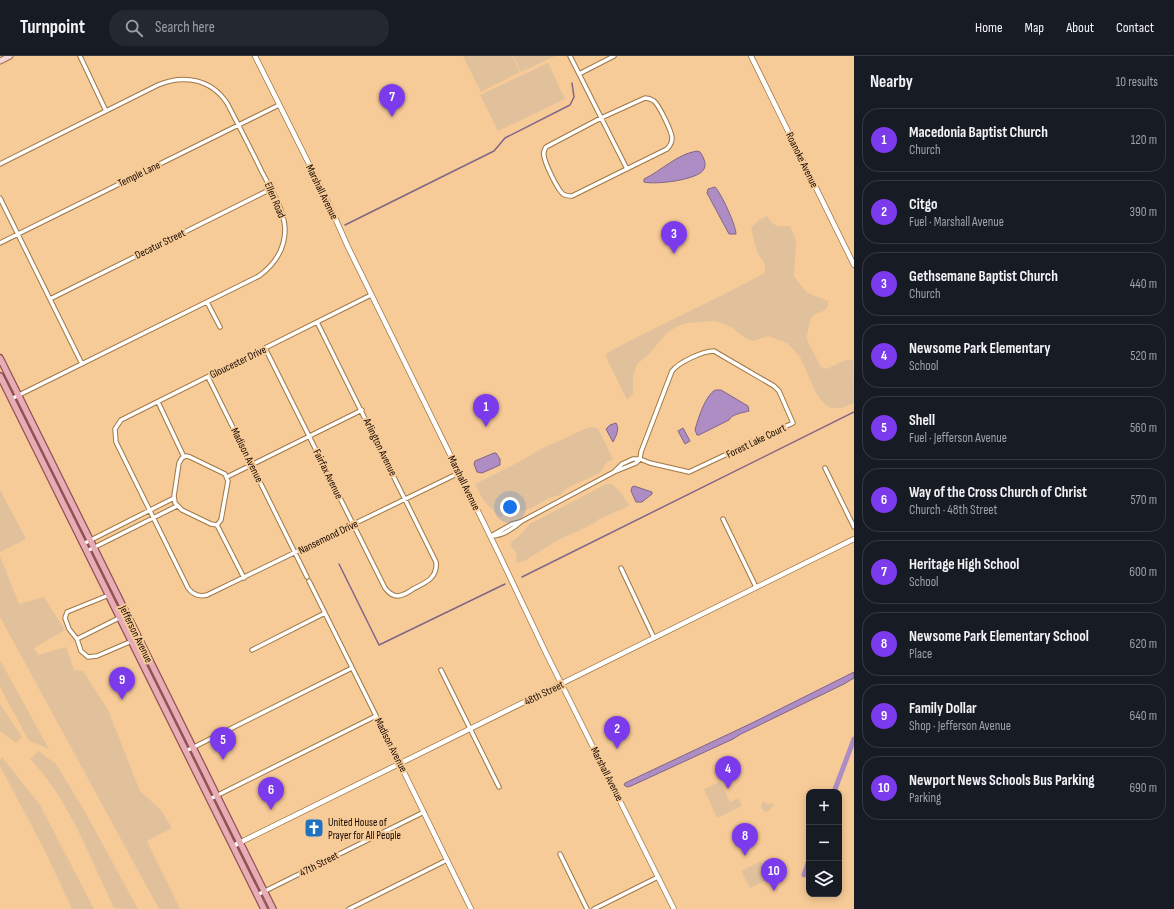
<!DOCTYPE html>
<meta charset="utf-8">
<style>
body{margin:0;font-family:"Sofia Sans Condensed",sans-serif;background:#242831;color:#f1f3f6}
.controls{position:absolute;right:12px;bottom:12px;display:grid;overflow:hidden;border-radius:8px;box-shadow:0 2px 10px #0003}
.controls button{width:36px;height:36px;display:grid;place-items:center;padding:0;border:0;border-bottom:1px solid #363941;background:#171b24;color:#f1f3f6;font:20px sans-serif}
.you{position:absolute;left:510px;top:451px;width:14px;height:14px;margin:-10px;border:3px solid #fff;border-radius:50%;background:#1a73e8;box-shadow:0 0 0 6px #1a73e833}
.badge{display:grid;place-items:center;width:26px;height:26px;border-radius:50%;background:#7c3aed;color:#fff;font-size:13px;font-weight:700}
.pin{position:absolute;translate:-50% -33px;filter:drop-shadow(0 1px 2px #0008)}
.pin::after{content:'';position:absolute;top:21px;width:14px;height:12px;background:inherit;clip-path:polygon(0 0,100% 0,50% 100%)}
.list{margin:0;padding:0;list-style:none}
h2{display:flex;justify-content:space-between;align-items:center;height:52px;margin:0;padding:0 16px;font-size:17px}
h2 small{font-size:13px;font-weight:400;color:#9ea1a6}
.list li{display:grid;grid-template-columns:26px 1fr auto;gap:12px;align-items:center;box-sizing:border-box;height:64px;margin:0 8px 8px;padding:0 8px;border:1px solid #363941;border-radius:16px}
.list b{display:block;font-size:15px;white-space:nowrap}
.list p{margin:0;font-size:13px;white-space:nowrap;color:#9ea1a6}
.list em{font-size:13px;font-style:normal;color:#9ea1a6}
.icon{flex:none;width:22px;height:22px;fill:none;stroke:currentColor;stroke-width:2;stroke-linecap:round;stroke-linejoin:round}
.map{position:relative;flex:none;width:854px;height:853px;overflow:hidden}
header{display:flex;align-items:center;gap:24px;box-sizing:border-box;height:56px;padding:0 20px;background:#171b24;border-bottom:1px solid #363941}
header strong{font-size:19px}
nav{display:flex;gap:22px;margin-inline-start:auto;font-size:14px}
.search{width:280px;height:36px;background:#242831;display:flex;align-items:center;gap:10px;box-sizing:border-box;padding:0 14px;border-radius:16px;color:#9ea1a6;font-size:15px}
main{display:flex}
aside{flex:1;background:#171b24}
.map>svg:first-child{display:block}
</style>
<header>
<strong>Turnpoint</strong>
<div class="search"><svg class="icon" aria-label="search" viewBox="0 0 24 24"><circle cx="10" cy="10" r="6"/><path d="M15 15l6 6"/></svg>Search here</div>
<nav><a>Home</a><a>Map</a><a>About</a><a>Contact</a></nav>
</header>
<main>
<div class="map">
<svg width="854" height="853" viewBox="0 0 854 853">
<rect width="100%" height="100%" fill="#f7cb97"/>
<!-- green -->
<path fill="#e0c19b" d="M 463,0 L 512,0 L 520,16 L 481,36 Z
M 513,0 L 555,0 L 521,16 Z
M 548,7 L 565,43 L 498,75 L 480,39 Z
M 767,160 L 772,167 L 777,170 L 789,170 L 791,172 L 796,185 L 794,220 L 803,232 L 808,237 L 828,245 L 828,251 L 823,255 L 815,258 L 810,263 L 807,280 L 807,284 L 821,311 L 827,313 L 845,304 L 853,304 L 854,347 L 841,352 L 831,352 L 825,349 L 816,337 L 800,301 L 787,287 L 768,280 L 753,285 L 747,283 L 731,271 L 722,267 L 714,265 L 687,267 L 676,271 L 667,277 L 648,299 L 637,308 L 633,320 L 633,338 L 627,344 L 606,301 L 607,297 C 659,269 713,245 765,217 L 765,208 L 757,196 L 751,172 L 759,164 Z
M 589,371 L 598,372 L 613,403 L 607,406 L 600,417 L 567,432 L 560,439 L 549,442 L 531,452 L 523,455 L 508,457 L 500,461 L 483,444 L 475,428 L 523,404 L 537,395 Z
M 606,428 L 612,428 L 621,437 L 629,449 L 625,452 L 599,463 L 593,468 L 558,484 L 526,504 L 517,507 L 516,497 L 511,490 L 511,486 L 518,481 L 530,468 Z
M 0,434 L 26,483 L 0,496 Z
M 0,500 L 19,548 L 44,541 L 65,574 L 34,592 L 38,599 L 66,591 L 74,614 L 83,615 L 108,654 L 140,735 L 160,753 L 172,772 L 147,785 L 180,853 L 159,853 L 0,561 Z
M 0,604 L 49,693 L 29,685 L 0,631 Z
M 0,648 L 22,681 L 16,687 L 0,675 Z
M 38,695 L 56,708 L 84,754 L 138,853 L 114,852 C 90,802 69,743 30,703 Z
M 2,701 L 40,749 L 94,853 L 72,853 L 45,795 L 0,710 L 0,704 Z
M 720,726 L 730,746 L 738,742 L 742,750 L 717,762 L 704,733 Z
M 762,746 L 766,746 L 768,748 L 774,747 L 774,748 L 769,755 L 765,756 L 761,751 Z
M 761,805 L 770,822 L 750,832 L 741,815 Z"/>
<!-- water -->
<path fill="#ad8dc3" stroke="#806588" d="M 697,95 L 700,96 C 703,100 707,108 704,113 C 699,124 655,129 644,126 L 644,123 C 661,115 677,98 697,95 Z
M 715,131 C 721,137 736,169 736,178 L 729,178 L 707,137 L 708,133 Z
M 715,334 L 721,334 L 748,350 L 749,355 C 742,357 732,358 729,364 L 699,379 L 697,379 L 695,374 C 698,363 705,340 715,334 Z
M 616,367 C 620,373 616,380 613,386 L 606,373 L 610,369 Z
M 683,372 L 690,385 L 685,388 L 678,375 Z
M 494,397 L 496,397 L 500,403 L 500,409 L 482,417 L 477,416 L 474,408 L 475,405 Z
M 634,430 L 652,436 L 652,438 L 642,446 L 636,446 L 631,435 L 632,431 Z
M 854,616 L 854,622 L 844,628 L 741,678 L 733,683 L 631,730 L 627,731 L 624,729 L 625,727 L 752,667 Z"/>
<g fill="none" stroke-linecap="round" stroke-linejoin="round">
<!-- stream -->
<path stroke="#806588" stroke-width="1.5" d="M 345,169 L 494,95 L 505,82 L 570,49 L 574,41 L 572,27
M 339,508 L 379,589 L 505,528
M 522,521 L 854,356"/>
<!-- canal -->
<path stroke="#ad8dc3" stroke-width="5" d="M 834,736 L 854,683
M 804,819 L 809,804"/>
<defs>
<path id="minor" d="M 80,0 L 106,55
M 570,0 L 627,113
M 579,18 L 614,0
M 645,42 C 649,42 651,43 654,45 C 659,49 672,76 672,82 C 672,87 670,90 667,93 L 572,140 C 569,140 566,140 563,138 C 557,133 545,107 544,100 C 543,96 544,94 546,91 L 601,62 Z
M 0,108 L 158,29 C 184,18 211,23 227,47 C 239,70 251,93 262,116 C 271,133 284,153 285,173 C 285,193 274,209 259,220 L 11,343
M 0,142 L 82,308
M 0,187 L 279,49
M 371,239 L 121,364 L 115,373 L 116,386 L 188,532 C 193,539 199,541 207,539 L 459,417
M 50,243 L 271,133
M 207,246 L 220,271
M 265,292 L 385,532 C 388,536 393,540 398,540 C 404,539 409,536 413,533 C 425,527 438,522 436,506 L 317,266
M 208,321 L 307,521
M 158,346 L 184,401
M 186,400 L 190,401 L 225,418 L 228,425 L 221,464 L 217,469 L 211,468 L 182,454 L 175,447 L 174,440 L 179,407 L 182,402 Z
M 825,412 L 854,471
M 227,421 L 362,354
M 723,463 L 756,531
M 217,469 L 244,522
M 491,480 C 503,480 513,473 522,465 L 614,416 L 636,407 L 640,403 L 641,396 L 672,315 C 679,306 703,295 714,295 L 774,330 L 779,335 L 793,367 L 689,416 L 650,407 L 640,403 L 633,403 L 622,408 L 614,416
M 491,480 L 512,468 L 520,466
M 83,488 L 174,442
M 87,495 L 177,450
M 621,512 L 654,582
M 309,525 L 400,708
M 109,539 L 67,556 L 65,562 L 69,573 L 77,583 L 81,595 L 88,601 L 97,600 L 132,585
M 77,583 L 127,558
M 252,594 L 325,557
M 441,614 L 499,731
M 186,695 L 352,612
M 210,743 L 376,660
M 560,798 L 587,853
M 257,839 L 424,756
M 349,853 L 447,804
M 594,853 L 658,821"/>
<path id="tertiary" d="M 255,0 L 328,146 L 348,191 L 498,496 L 546,597 L 674,853
M 751,0 L 854,209
M 400,708 L 471,853
M 233,790 L 854,483"/>
<path id="secondary" d="M 0,5 L 10,0"/>
<path id="primary" d="M 0,302 L 273,853
M 0,320 L 264,853"/>
</defs>
<!-- minor casing -->
<use href="#minor" stroke="#9f7745" stroke-width="5.5"/>
<!-- tertiary casing -->
<use href="#tertiary" stroke="#9f7745" stroke-width="6"/>
<!-- secondary casing -->
<use href="#secondary" stroke="#9f7745" stroke-width="7"/>
<!-- primary casing -->
<use href="#primary" stroke="#935056" stroke-width="8"/>
<!-- minor -->
<use href="#minor" stroke="#fff" stroke-width="3.5"/>
<!-- tertiary -->
<use href="#tertiary" stroke="#fff" stroke-width="4.5"/>
<!-- secondary -->
<use href="#secondary" stroke="#f3d6da" stroke-width="5"/>
<!-- primary -->
<use href="#primary" stroke="#e7adb5" stroke-width="5.5"/>
</g>
<!-- icons -->
<defs>
<symbol id="church-square" viewBox="-11 -11 22 22"><rect x="-9" y="-9" width="18" height="18" rx="4" fill="#2072c1" stroke="#f7cb97"/><path d="M-1.2-6h2.4v3.5h3.3v2.4h-3.3V6h-2.4V-.1h-3.3v-2.4h3.3Z" fill="#fff"/></symbol>
</defs>
<g fill-rule="evenodd">
<use href="#church-square" x="303" y="761" width="22" height="22"/>
</g>
<g text-anchor="middle" dominant-baseline="central" stroke-width="4" stroke-linejoin="round" paint-order="stroke">
<!-- street labels -->
<g font-size="11" fill="#160800" stroke="#f7cb97">
<text transform="translate(802 104) rotate(64)">Roanoke Avenue</text>
<text transform="translate(139 118) rotate(-26)">Temple Lane</text>
<text transform="translate(322 136) rotate(64)">Marshall Avenue</text>
<text transform="translate(275 144) rotate(67)">Ellen Road</text>
<text transform="translate(160 188) rotate(-26)">Decatur Street</text>
<text transform="translate(238 306) rotate(-26)">Gloucester Drive</text>
<text transform="translate(756 385) rotate(-26)">Forest Lake Court</text>
<text transform="translate(380 391) rotate(64)">Arlington Avenue</text>
<text transform="translate(247 399) rotate(64)">Madison Avenue</text>
<text transform="translate(328 418) rotate(64)">Fairfax Avenue</text>
<text transform="translate(464 427) rotate(64)">Marshall Avenue</text>
<text transform="translate(328 481) rotate(-26)">Nansemond Drive</text>
<text transform="translate(136 578) rotate(64)">Jefferson Avenue</text>
<text transform="translate(544 637) rotate(-26)">48th Street</text>
<text transform="translate(391 689) rotate(63)">Madison Avenue</text>
<text transform="translate(607 718) rotate(63)">Marshall Avenue</text>
<text transform="translate(319 808) rotate(-27)">47th Street</text>
</g>
<!-- poi labels -->
<g font-size="11" fill="#160800" stroke="#f7cb97" text-anchor="start">
<text x="328" y="766">United House of<tspan x="328" dy="13">Prayer for All People</tspan></text>
</g>
</g>
</svg>
<div class="controls">
<button>+</button>
<button>−</button>
<button><svg class="icon" aria-label="layers" viewBox="0 0 24 24"><path d="M12 4l9 5-9 5-9-5zM3 14l9 5 9-5"/></svg></button>
</div>
<div class="you"></div>
<div class="pin badge" style="left:486px;top:371px">1</div>
<div class="pin badge" style="left:617px;top:693px">2</div>
<div class="pin badge" style="left:674px;top:198px">3</div>
<div class="pin badge" style="left:728px;top:733px">4</div>
<div class="pin badge" style="left:223px;top:704px">5</div>
<div class="pin badge" style="left:271px;top:754px">6</div>
<div class="pin badge" style="left:392px;top:61px">7</div>
<div class="pin badge" style="left:745px;top:800px">8</div>
<div class="pin badge" style="left:122px;top:644px">9</div>
<div class="pin badge" style="left:774px;top:835px">10</div>
</div>
<aside>
<h2>Nearby<small>10 results</small></h2>
<ul class="list">
<li><span class="badge">1</span><div><b>Macedonia Baptist Church</b><p>Church</p></div><em>120 m</em></li>
<li><span class="badge">2</span><div><b>Citgo</b><p>Fuel · Marshall Avenue</p></div><em>390 m</em></li>
<li><span class="badge">3</span><div><b>Gethsemane Baptist Church</b><p>Church</p></div><em>440 m</em></li>
<li><span class="badge">4</span><div><b>Newsome Park Elementary</b><p>School</p></div><em>520 m</em></li>
<li><span class="badge">5</span><div><b>Shell</b><p>Fuel · Jefferson Avenue</p></div><em>560 m</em></li>
<li><span class="badge">6</span><div><b>Way of the Cross Church of Christ</b><p>Church · 48th Street</p></div><em>570 m</em></li>
<li><span class="badge">7</span><div><b>Heritage High School</b><p>School</p></div><em>600 m</em></li>
<li><span class="badge">8</span><div><b>Newsome Park Elementary School</b><p>Place</p></div><em>620 m</em></li>
<li><span class="badge">9</span><div><b>Family Dollar</b><p>Shop · Jefferson Avenue</p></div><em>640 m</em></li>
<li><span class="badge">10</span><div><b>Newport News Schools Bus Parking</b><p>Parking</p></div><em>690 m</em></li>
</ul>
</aside>
</main>
